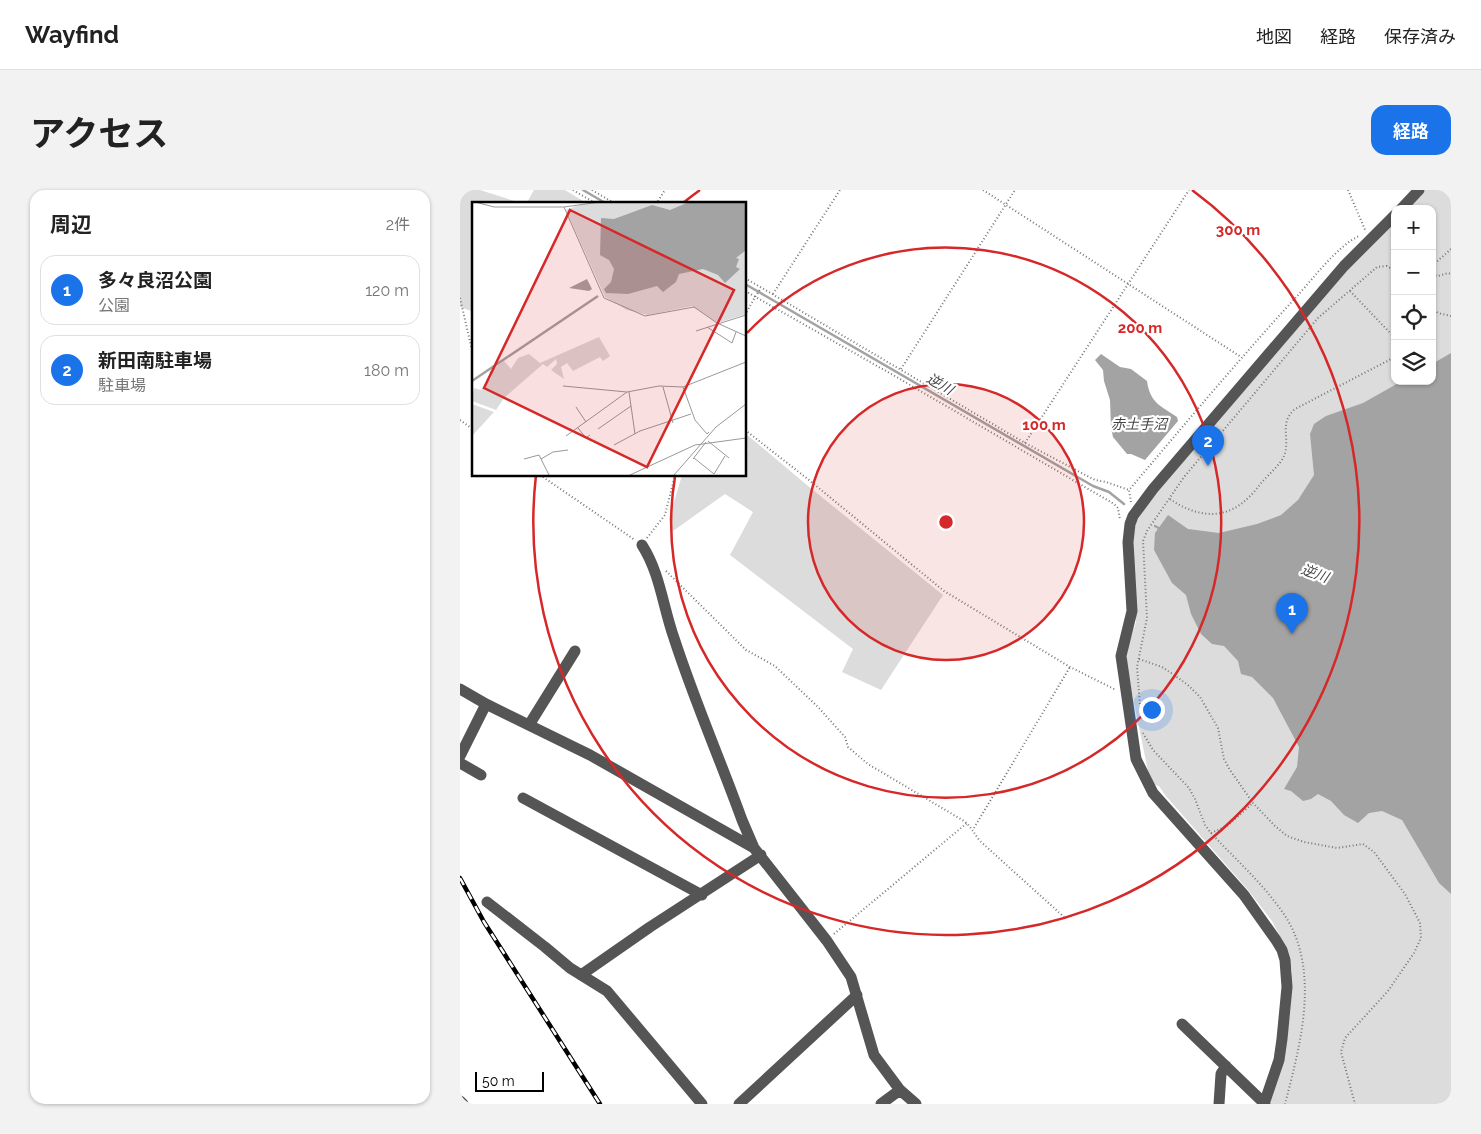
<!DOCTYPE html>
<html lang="ja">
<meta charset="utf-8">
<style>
body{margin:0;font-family:Raleway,"Noto Sans JP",sans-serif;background:#f2f2f2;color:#222}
.controls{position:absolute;right:15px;top:15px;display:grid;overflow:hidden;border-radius:10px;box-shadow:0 1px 4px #0004}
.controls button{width:45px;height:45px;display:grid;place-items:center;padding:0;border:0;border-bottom:1px solid #e0e0e0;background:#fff;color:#222;font:25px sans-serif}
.scale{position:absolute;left:15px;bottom:12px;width:69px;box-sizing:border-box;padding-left:5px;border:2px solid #000;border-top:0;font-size:14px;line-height:18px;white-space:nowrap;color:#000;-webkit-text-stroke:4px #fff;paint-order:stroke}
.you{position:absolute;left:691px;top:519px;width:18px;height:18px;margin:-12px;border:4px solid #fff;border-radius:50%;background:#1a73e8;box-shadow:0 0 0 8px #1a73e833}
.badge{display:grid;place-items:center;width:32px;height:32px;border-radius:50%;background:#1a73e8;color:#fff;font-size:16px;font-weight:700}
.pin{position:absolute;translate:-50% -41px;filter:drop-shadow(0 1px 2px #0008)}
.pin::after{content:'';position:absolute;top:26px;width:18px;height:15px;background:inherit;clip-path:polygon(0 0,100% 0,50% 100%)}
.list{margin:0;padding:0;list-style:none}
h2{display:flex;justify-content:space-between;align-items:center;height:65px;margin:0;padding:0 20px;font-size:21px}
h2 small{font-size:16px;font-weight:400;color:#767676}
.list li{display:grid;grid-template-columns:32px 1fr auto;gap:15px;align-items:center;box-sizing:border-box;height:70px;margin:0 10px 10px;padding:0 10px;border:1px solid #e0e0e0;border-radius:15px}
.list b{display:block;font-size:19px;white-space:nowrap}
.list p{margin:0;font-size:16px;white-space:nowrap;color:#767676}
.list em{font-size:16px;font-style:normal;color:#767676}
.icon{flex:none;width:28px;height:28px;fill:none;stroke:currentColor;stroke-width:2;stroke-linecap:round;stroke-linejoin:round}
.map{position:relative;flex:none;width:991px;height:914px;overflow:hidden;border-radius:15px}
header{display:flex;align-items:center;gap:30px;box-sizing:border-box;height:70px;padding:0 25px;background:#fff;border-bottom:1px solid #e0e0e0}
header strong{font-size:24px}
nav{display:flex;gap:28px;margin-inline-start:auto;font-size:18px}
.intro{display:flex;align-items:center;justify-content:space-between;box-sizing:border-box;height:120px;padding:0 30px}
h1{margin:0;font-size:35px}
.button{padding:12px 22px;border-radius:15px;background:#1a73e8;color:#fff;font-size:18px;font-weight:700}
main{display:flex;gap:30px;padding:0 30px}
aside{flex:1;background:#fff;border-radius:15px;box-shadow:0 1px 4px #0004}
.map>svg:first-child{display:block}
</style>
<header>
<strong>Wayfind</strong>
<nav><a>地図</a><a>経路</a><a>保存済み</a></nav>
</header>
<div class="intro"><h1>アクセス</h1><a class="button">経路</a></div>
<main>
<aside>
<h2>周辺<small>2件</small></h2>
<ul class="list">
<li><span class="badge">1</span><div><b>多々良沼公園</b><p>公園</p></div><em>120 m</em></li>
<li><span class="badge">2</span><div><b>新田南駐車場</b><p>駐車場</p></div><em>180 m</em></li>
</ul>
</aside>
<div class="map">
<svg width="991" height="914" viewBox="0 0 991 914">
<rect width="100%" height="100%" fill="#fff"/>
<!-- green -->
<path fill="#dcdcdc" d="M 0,0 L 20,0 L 64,14 L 14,14 L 14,122 L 0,117 Z
M 74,0 L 105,0 L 128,14 L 66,14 Z
M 965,0 L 991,0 L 991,914 L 809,914 L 830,825 L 832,781 L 828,761 L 812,731 L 788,700 L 705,605 L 699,596 L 695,595 L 688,581 L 666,474 L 668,457 L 676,432 L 673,346 L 676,332 L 696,302 L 890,76 L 935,33 L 935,191 L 972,191 L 972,19 L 948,19 Z
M 285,243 L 348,296 L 483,405 L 421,500 L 382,482 L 393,459 L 270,365 L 293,322 L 265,304 L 213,341 L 209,329 L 222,285 L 285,285 L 285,263 L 288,260 L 285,258 Z"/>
<!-- water -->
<path fill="#a3a3a3" d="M 991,163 L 991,704 L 979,693 L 942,630 L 922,621 L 909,623 L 898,633 L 884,625 L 871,611 L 858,604 L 851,609 L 843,611 L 831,601 L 824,599 L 837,577 L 839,557 L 813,508 L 792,487 L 781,484 L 778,471 L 764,456 L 752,454 L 741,444 L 731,424 L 726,405 L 712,393 L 694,360 L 695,343 L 708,325 L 728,339 L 759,343 L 797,334 L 821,325 L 838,310 L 854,285 L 850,244 L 854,234 L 866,226 L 903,213 L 942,191 L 972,191 L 972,174 Z
M 641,164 L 660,177 L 671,179 L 687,191 C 690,213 701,216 717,227 L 718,231 L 685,270 L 671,264 L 667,264 L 653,247 L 651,238 L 650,210 L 644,191 L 643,180 L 635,170 Z"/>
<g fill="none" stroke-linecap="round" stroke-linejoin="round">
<!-- stream -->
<path stroke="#a3a3a3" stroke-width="2.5" d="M 123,0 L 147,14
M 285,94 L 633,296 L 649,302 L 664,314
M 695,336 L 702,340"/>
<!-- path -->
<path stroke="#777" stroke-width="2" stroke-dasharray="1 2.5" stroke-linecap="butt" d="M 113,0 L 137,14
M 132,0 L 156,14
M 523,0 L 781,167
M 888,0 L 906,42
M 196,14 L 205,0
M 972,76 L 991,59
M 972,85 L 978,86 L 988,83 L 991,84
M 285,88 L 565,253 L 635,290 L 646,292 L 669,300
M 285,101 L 433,185 L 654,314 L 658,318 L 660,330
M 890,101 L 935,148
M 313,104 L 380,0
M 0,108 L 14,169
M 972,117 L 978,123 L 991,126
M 285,125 L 295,107 L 301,98
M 441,179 L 555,0
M 0,230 L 14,240
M 285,240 L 349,290 L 484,401 L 610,477 L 656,500
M 565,253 L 729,0
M 80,285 L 175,350
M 710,309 C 731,324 758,331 781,314 C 789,308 796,300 802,292 C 809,284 820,275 824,266 C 831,248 818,234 835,219 L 935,167
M 671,312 L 669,300 C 725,234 780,168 839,104 C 854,87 879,55 899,46
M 187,348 L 205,325 L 215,285
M 206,381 L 286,460 L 315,476 L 358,517 L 385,547 L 388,557 L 408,574 L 504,631 C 511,637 514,643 520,651 L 604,727
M 679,469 L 702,477 L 714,485 L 728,495 L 740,507 L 758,538 L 764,569 L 770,580 L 793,613 L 815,636 L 827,646 L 844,652 L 877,658 L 903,654 L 914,662 L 945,704 L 960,733 L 961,748 L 954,763 L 928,801 L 885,848 L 881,862 L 895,914
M 681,528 L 677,477 L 687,428 L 683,351 L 687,341 L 724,287 L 858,128 L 917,77 L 927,76 L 935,81
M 683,543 L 693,560 L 729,598 L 735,609 L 745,635 L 751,643 C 776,670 807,697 827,729 C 860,784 840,856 825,914
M 514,638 L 610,477
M 751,643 L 767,636 L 793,613
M 374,744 L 507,633"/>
<!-- minor -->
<path stroke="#555" stroke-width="11" d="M 941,19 L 959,0
M 182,355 C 200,383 203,417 214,448 C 234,510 260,569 282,630 L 294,658
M 0,499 L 26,514 L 130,565 L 294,658 L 367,751 L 391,787 L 414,865 L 440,900 L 456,914
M 69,535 L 115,461
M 0,566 L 26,514
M 0,573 L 21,585
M 63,608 L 242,705
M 27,712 L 85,757 L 110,778 L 147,801 L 242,914
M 121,785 L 190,737 L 301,665
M 722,834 L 805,914
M 0,911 L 3,914
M 279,914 L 397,805
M 421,914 L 440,900
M 759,914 L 761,884 L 766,876
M 804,914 L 819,870 L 822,849 L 827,797 L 825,770 L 822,760 L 816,750 L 784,705 L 693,603 L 676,569 L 661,466 L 672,421 L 668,352 L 670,334 L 673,326 L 693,299 L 884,76 L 935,25"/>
<defs>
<path id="rail" d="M 0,688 L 24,732 L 140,914"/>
</defs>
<!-- rail casing -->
<use href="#rail" stroke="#000" stroke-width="4.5"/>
<!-- rail -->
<use href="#rail" stroke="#fff" stroke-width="2.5" stroke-dasharray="8" stroke-linecap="butt"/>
</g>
<!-- distance rings -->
<circle cx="486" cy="332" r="138" fill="#d62828" fill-opacity=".12"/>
<g fill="none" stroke="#d62828" stroke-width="2.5">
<circle cx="486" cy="332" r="138"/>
<path d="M287 143A275 275 0 1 1 215 287"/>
<path d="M223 13A413 413 0 0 1 240 0M732 0A413 413 0 1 1 76 285"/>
</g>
<g text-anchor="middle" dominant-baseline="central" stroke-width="4.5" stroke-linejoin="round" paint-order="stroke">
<!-- water labels -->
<g font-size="14" font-style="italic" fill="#444" stroke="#fff">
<text transform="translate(480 194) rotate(30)">逆川</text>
<text x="679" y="234">赤土手沼</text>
<text transform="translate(855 383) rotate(20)">逆川</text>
</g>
</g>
<!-- overview -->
<g transform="translate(12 12)">
<rect width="274" height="274" fill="#fff"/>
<path d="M 137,0 L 274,0 L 274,112 L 246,121 L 220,104 L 176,113 L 155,108 L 133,95 L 94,8 L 109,2 ZM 127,135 L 138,154 L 131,159 L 128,155 L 101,169 L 95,161 L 89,165 L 92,177 L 79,168 L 85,162 L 84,157 L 75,165 L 71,162 L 32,196 L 24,208 L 0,199 L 2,186 L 9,188 L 20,175 L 17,170 L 32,159 L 39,167 L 46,156 L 57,152 L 68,161 ZM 0,202 L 22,210 L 0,234 Z" fill="#dcdcdc"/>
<path d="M 217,0 L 274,0 L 274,48 L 264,56 L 267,57 L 264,65 L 268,67 L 253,81 L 246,73 L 231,67 L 207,72 L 204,80 L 191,90 L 185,84 L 156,92 L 134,91 L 132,87 L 139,80 L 142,67 L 137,58 L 128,53 L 129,16 L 142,17 L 180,3 L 198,8 ZM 115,77 L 120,87 L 117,89 L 97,86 Z" fill="#a3a3a3"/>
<path fill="none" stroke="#a3a3a3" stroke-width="2.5" d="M 0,179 L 126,94"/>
<path fill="none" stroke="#999" stroke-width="1" d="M 3,0 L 22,5 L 92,5 L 132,96 L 173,114 L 222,105 L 245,121 L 274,134M 92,5 L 128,0M 235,125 L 260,141 L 264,130M 224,129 L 274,113M 91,184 L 155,190M 191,185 L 201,221M 211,185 L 223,218 L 235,232 L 237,230M 157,190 L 163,232M 104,205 L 114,220M 106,226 L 114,236 L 118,233M 126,227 L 159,204M 94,234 L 155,190 L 187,184 L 211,185 L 274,160M 236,239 L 257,256M 142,243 L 168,229 L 219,212M 222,256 L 242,272 L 253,254M 52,257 L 67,253 L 77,273M 69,257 L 81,250 L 96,248M 221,257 L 234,240M 158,273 L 223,243 L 274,236M 202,273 L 244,225 L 274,202"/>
<path fill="#d62828" fill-opacity="0.15" stroke="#d62828" stroke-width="2.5" d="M 98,8 L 262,88 L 175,265 L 12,186 Z"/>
<rect width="274" height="274" fill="none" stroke="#000" stroke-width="2.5"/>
</g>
<circle cx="486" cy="332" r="8" fill="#d62828" stroke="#fff" stroke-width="2.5"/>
<g font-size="15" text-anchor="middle" font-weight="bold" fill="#d62828" stroke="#fff" stroke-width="4.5" stroke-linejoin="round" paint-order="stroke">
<text x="778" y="45">300 m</text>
<text x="680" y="143">200 m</text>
<text x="584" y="240">100 m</text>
</g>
</svg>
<div class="controls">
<button>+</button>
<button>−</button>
<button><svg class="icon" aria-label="locate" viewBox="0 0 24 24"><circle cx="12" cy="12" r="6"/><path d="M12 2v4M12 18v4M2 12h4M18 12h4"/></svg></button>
<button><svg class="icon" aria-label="layers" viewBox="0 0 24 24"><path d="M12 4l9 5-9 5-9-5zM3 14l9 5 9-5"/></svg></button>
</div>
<div class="scale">50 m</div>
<div class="you"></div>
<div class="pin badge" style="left:832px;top:444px">1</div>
<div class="pin badge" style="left:748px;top:276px">2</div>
</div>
</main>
